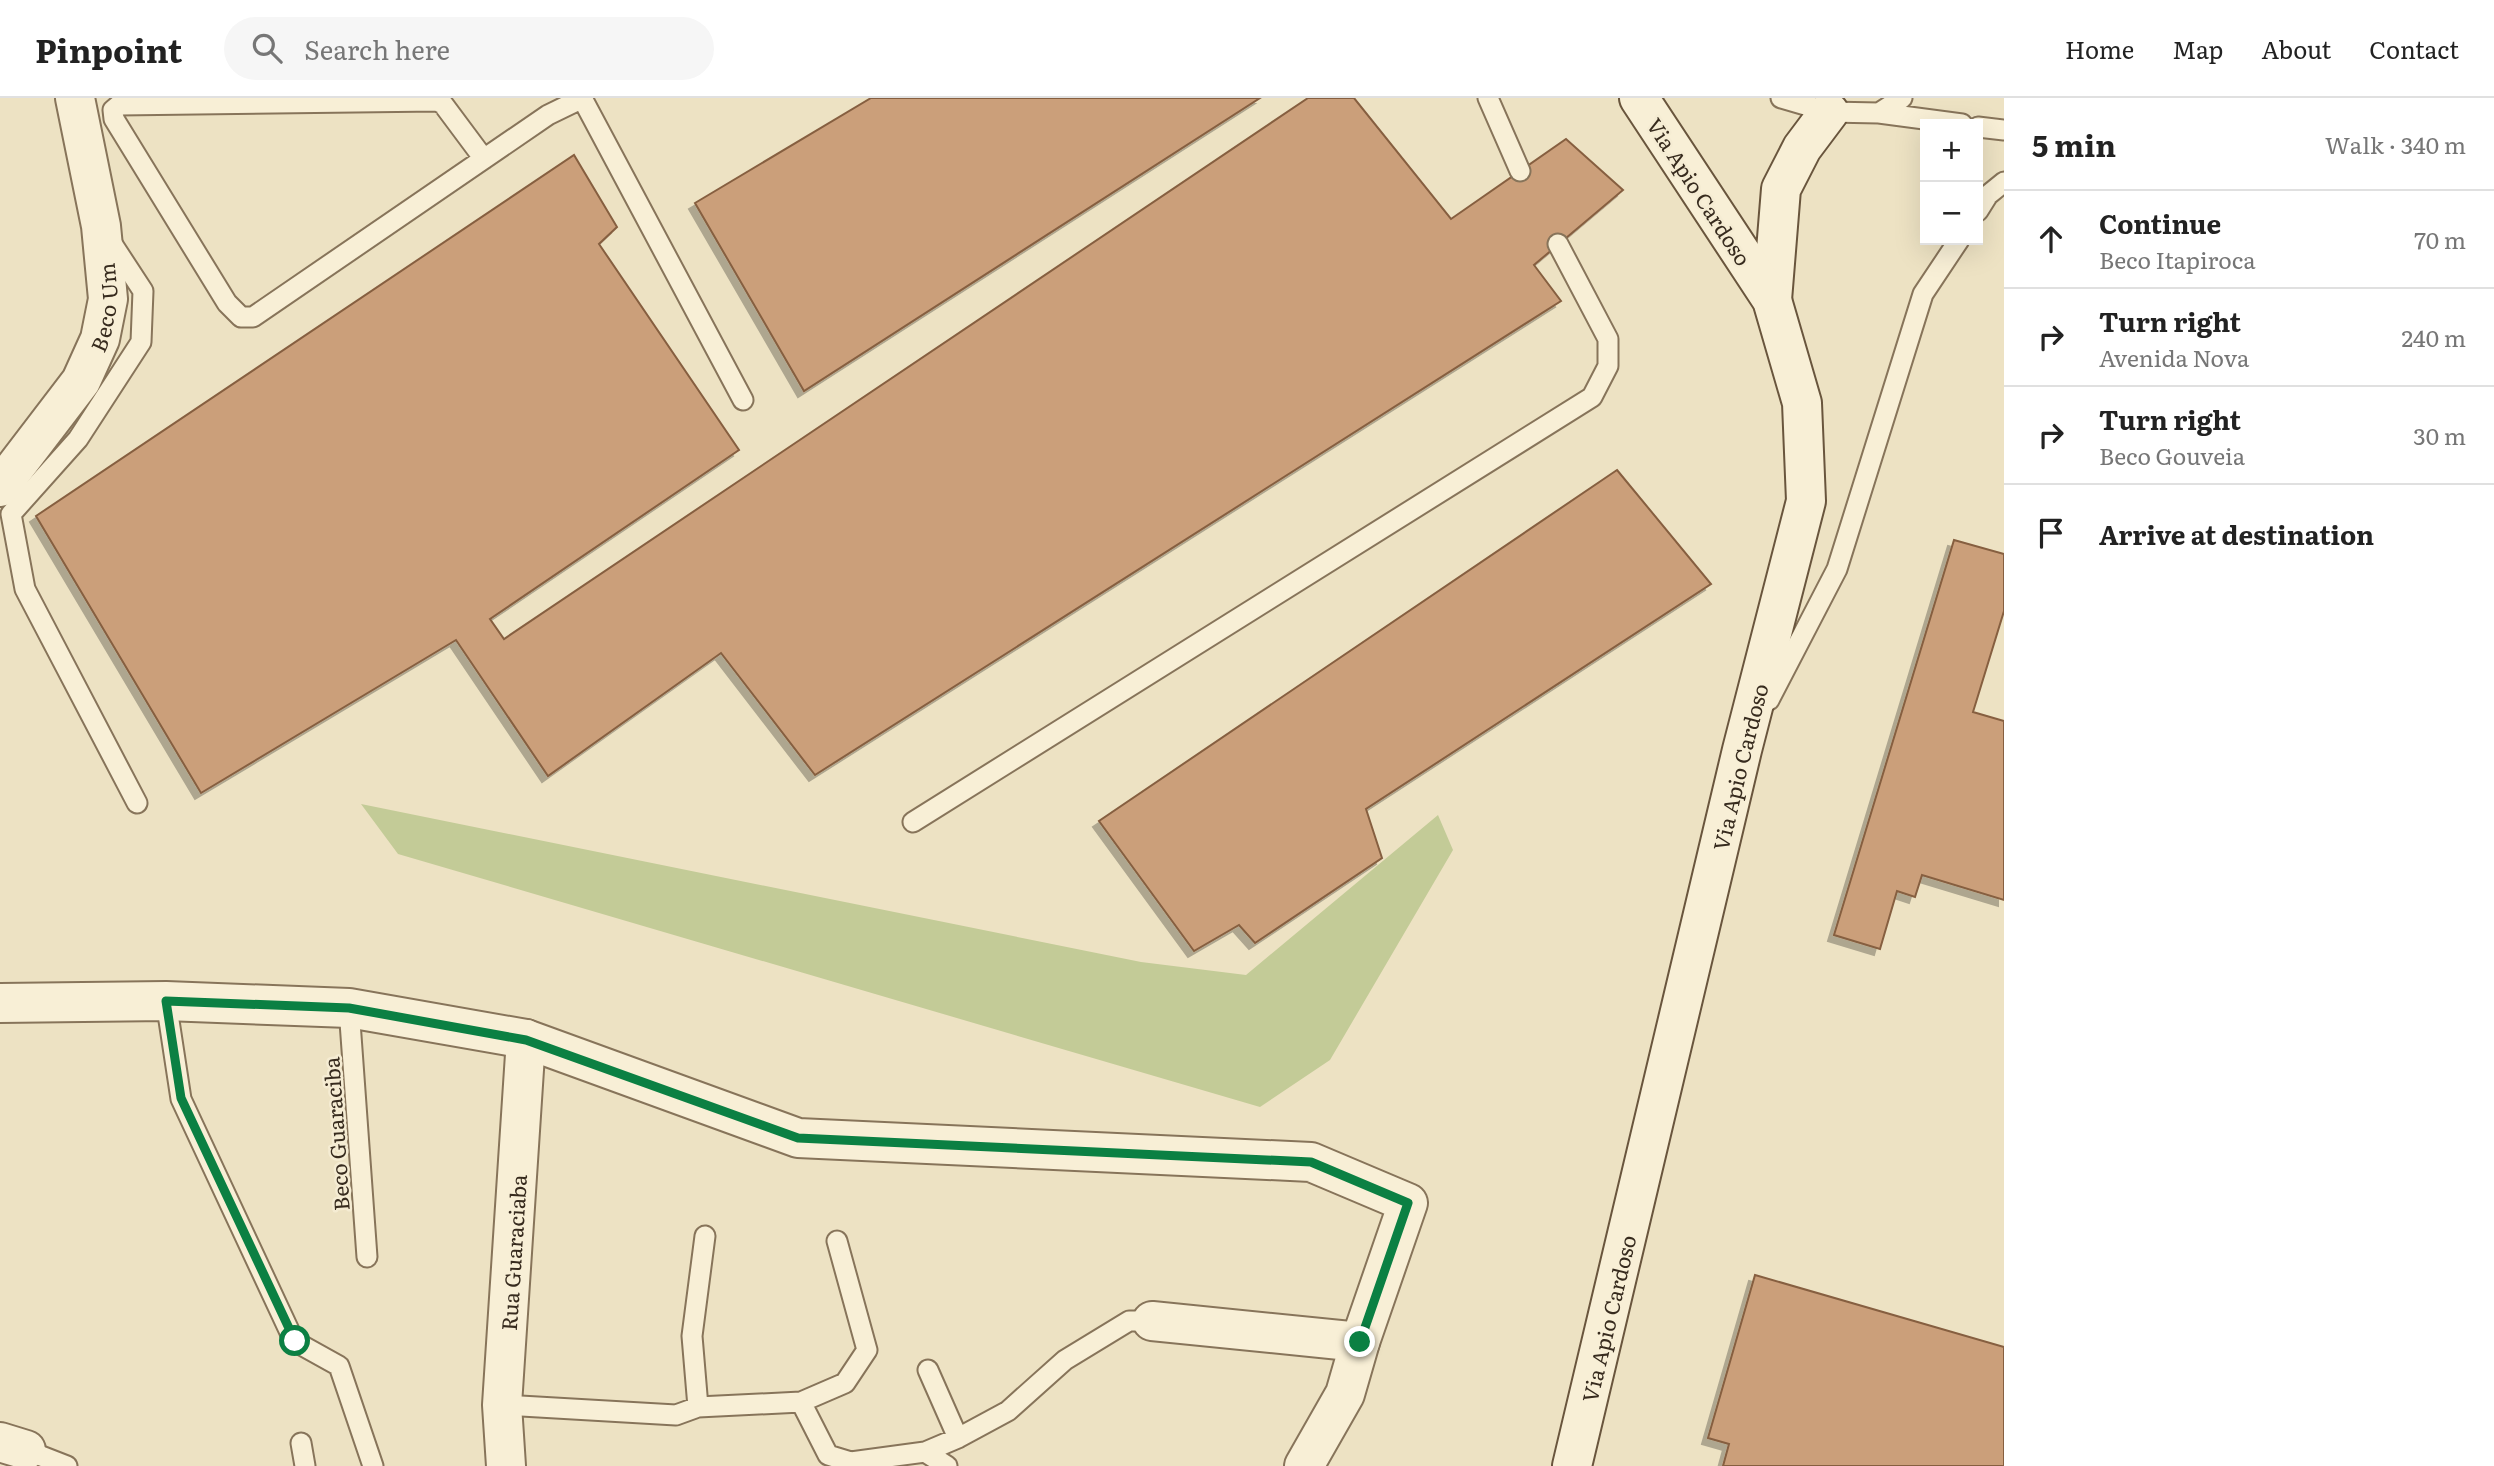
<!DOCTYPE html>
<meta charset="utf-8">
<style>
body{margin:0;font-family:Literata,serif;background:#f6f6f6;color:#222}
.controls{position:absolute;right:21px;top:21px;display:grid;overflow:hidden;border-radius:0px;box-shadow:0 7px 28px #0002}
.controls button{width:63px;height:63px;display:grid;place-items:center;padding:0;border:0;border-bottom:2px solid #e0e0e0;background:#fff;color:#222;font:35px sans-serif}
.stop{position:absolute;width:21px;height:21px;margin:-16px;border:5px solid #0b8043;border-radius:50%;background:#fff}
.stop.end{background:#0b8043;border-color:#fff;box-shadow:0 2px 7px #0008}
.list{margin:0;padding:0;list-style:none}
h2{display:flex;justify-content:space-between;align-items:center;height:91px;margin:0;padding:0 28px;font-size:30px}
h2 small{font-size:23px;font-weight:400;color:#767676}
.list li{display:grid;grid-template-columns:46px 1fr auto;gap:21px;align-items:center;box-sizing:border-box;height:98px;padding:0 28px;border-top:2px solid #e0e0e0}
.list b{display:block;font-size:26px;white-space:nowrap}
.list p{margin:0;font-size:23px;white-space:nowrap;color:#767676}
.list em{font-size:23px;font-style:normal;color:#767676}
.icon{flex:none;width:38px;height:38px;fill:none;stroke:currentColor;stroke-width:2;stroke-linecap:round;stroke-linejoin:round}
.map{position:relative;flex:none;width:2004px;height:1368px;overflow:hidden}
header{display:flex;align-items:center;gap:42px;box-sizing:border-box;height:98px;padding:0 35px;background:#fff;border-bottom:2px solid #e0e0e0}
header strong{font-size:33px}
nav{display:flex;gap:38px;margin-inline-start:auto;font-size:24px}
.search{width:490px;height:63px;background:#f6f6f6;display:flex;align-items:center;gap:18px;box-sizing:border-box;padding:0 24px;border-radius:38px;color:#767676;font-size:26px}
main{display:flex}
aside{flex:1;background:#fff}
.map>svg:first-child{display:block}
</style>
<header>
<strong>Pinpoint</strong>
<div class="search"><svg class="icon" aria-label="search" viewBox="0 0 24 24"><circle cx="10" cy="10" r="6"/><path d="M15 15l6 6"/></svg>Search here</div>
<nav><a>Home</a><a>Map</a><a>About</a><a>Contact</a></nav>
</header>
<main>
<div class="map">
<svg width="2004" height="1368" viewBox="0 0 2004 1368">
<defs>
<filter id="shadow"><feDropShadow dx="-6" dy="6" stdDeviation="0" flood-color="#0004"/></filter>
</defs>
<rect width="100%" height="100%" fill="#ede2c3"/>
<!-- green -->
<path fill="#c3cb97" d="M 361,706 L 1141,864 L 1246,877 L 1438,717 L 1453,752 L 1330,962 L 1260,1009 L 398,756 Z"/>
<!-- building -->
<path fill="#cb9f7a" stroke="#865f40" stroke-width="2" filter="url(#shadow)" d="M 871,0 L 1260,0 L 804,293 L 695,105 Z
M 1308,0 L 1354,0 L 1451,121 L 1566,41 L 1623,92 L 1534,167 L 1561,203 L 815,677 L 721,555 L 548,678 L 456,542 L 201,695 L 36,418 L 574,57 L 617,129 L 599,146 L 739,352 L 490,521 L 504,541 Z
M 1617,372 L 1711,486 L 1366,711 L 1382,760 L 1255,845 L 1239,827 L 1194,853 L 1099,723 Z
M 1954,442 L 2004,456 L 2004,513 L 1973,614 L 2004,623 L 2004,802 L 1922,777 L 1915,799 L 1897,793 L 1880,851 L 1834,837 Z
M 1755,1177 L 2004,1249 L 2004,1368 L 1723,1368 L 1729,1346 L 1708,1340 Z"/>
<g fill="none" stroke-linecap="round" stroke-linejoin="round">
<defs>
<path id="lane" d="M 582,0 L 743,302
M 1488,0 L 1520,73
M 1781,0 L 1829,14 L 1879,15 L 1962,26
M 1879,15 L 1902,0
M 1978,29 L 2004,32
M 484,61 L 443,6 L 437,3 L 119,7 L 113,12 L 114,21 L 227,205 L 241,219 L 253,219 L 548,17 L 583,0
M 1978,113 L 1988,97 L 2004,84
M 109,141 L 143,193 L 141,244 L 78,341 L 11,416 L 25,491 L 137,705
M 1769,602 L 1837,471 L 1923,196 L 1959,142
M 913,724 L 1592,299 L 1608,268 L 1608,241 L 1558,146
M 166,903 L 181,1001 L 294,1243 L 339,1268 L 373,1368
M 349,910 L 367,1159
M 928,1272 L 958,1340
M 801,1304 L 845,1285 L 867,1252 L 837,1143
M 502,1307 L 676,1317 L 698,1309 L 801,1304 L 828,1357 L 851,1364 L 925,1354 L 947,1368
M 698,1309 L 692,1238 L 705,1138
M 301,1345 L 305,1368
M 26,1352 L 67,1368
M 925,1354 L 958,1340 L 1008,1313 L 1065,1262 L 1129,1223 L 1152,1223"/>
<g id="street">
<path id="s1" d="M 0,389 L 81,283 L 100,241 L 108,201 L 101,128 L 75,0"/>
<path d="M 0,905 L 166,903 L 349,910 L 526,941 L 798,1040 L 1311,1064 L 1408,1105 L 1360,1244 L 1345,1296 L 1304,1368"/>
<path d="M 1152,1223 L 1360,1244"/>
<path d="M 0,1344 L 26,1352"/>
<path id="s2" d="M 506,1368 L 502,1307 L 526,941"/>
</g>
<g id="secondary">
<path d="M 1772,202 L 1781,91 L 1802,50 L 1829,14"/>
<path id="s3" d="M 1572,1368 L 1742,652 L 1806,403 L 1802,305 L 1772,202 L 1639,0"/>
</g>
</defs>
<!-- lane casing -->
<use href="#lane" stroke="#87745a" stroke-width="23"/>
<!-- street casing -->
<use href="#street" stroke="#87745a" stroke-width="42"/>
<!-- secondary casing -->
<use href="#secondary" stroke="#69553d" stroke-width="42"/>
<!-- lane -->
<use href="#lane" stroke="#f8efd6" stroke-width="19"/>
<!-- street -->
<use href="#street" stroke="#f8efd6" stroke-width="38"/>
<!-- secondary -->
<use href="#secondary" stroke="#f8efd6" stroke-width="38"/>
</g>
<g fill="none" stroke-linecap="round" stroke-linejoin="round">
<!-- route -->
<path stroke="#0b8043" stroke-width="9" d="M 295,1243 L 181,1000 L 166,903 L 349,910 L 526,942 L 798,1040 L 1311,1064 L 1408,1105 L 1360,1244"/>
</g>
<g text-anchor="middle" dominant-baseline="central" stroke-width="5" stroke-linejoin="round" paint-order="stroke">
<!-- street labels -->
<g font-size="21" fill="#372b1e" stroke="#f5ecd3">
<text transform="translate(1700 93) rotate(57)">Via Apio Cardoso</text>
<text stroke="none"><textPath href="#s1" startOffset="212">Beco Um</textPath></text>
<text stroke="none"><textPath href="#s3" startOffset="719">Via Apio Cardoso</textPath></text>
<text transform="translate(335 1036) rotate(-94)">Beco Guaraciba</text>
<text stroke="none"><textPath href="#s2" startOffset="214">Rua Guaraciaba</textPath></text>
<text stroke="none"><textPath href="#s3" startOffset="152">Via Apio Cardoso</textPath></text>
</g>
</g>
</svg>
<div class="controls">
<button>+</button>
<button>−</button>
</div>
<div class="stop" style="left:295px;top:1243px"></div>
<div class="stop end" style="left:1360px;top:1244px"></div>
</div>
<aside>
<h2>5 min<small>Walk · 340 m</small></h2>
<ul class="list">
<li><svg class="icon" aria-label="ahead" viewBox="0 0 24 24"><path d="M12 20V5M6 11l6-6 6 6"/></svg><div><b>Continue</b><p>Beco Itapiroca</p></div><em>70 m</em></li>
<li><svg class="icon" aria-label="right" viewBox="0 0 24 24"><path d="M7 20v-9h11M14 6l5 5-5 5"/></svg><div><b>Turn right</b><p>Avenida Nova</p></div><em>240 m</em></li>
<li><svg class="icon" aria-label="right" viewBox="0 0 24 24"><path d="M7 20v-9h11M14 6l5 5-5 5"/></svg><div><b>Turn right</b><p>Beco Gouveia</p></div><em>30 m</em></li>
<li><svg class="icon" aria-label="arrive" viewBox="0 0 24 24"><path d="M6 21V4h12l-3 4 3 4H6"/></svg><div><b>Arrive at destination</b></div></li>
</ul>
</aside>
</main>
